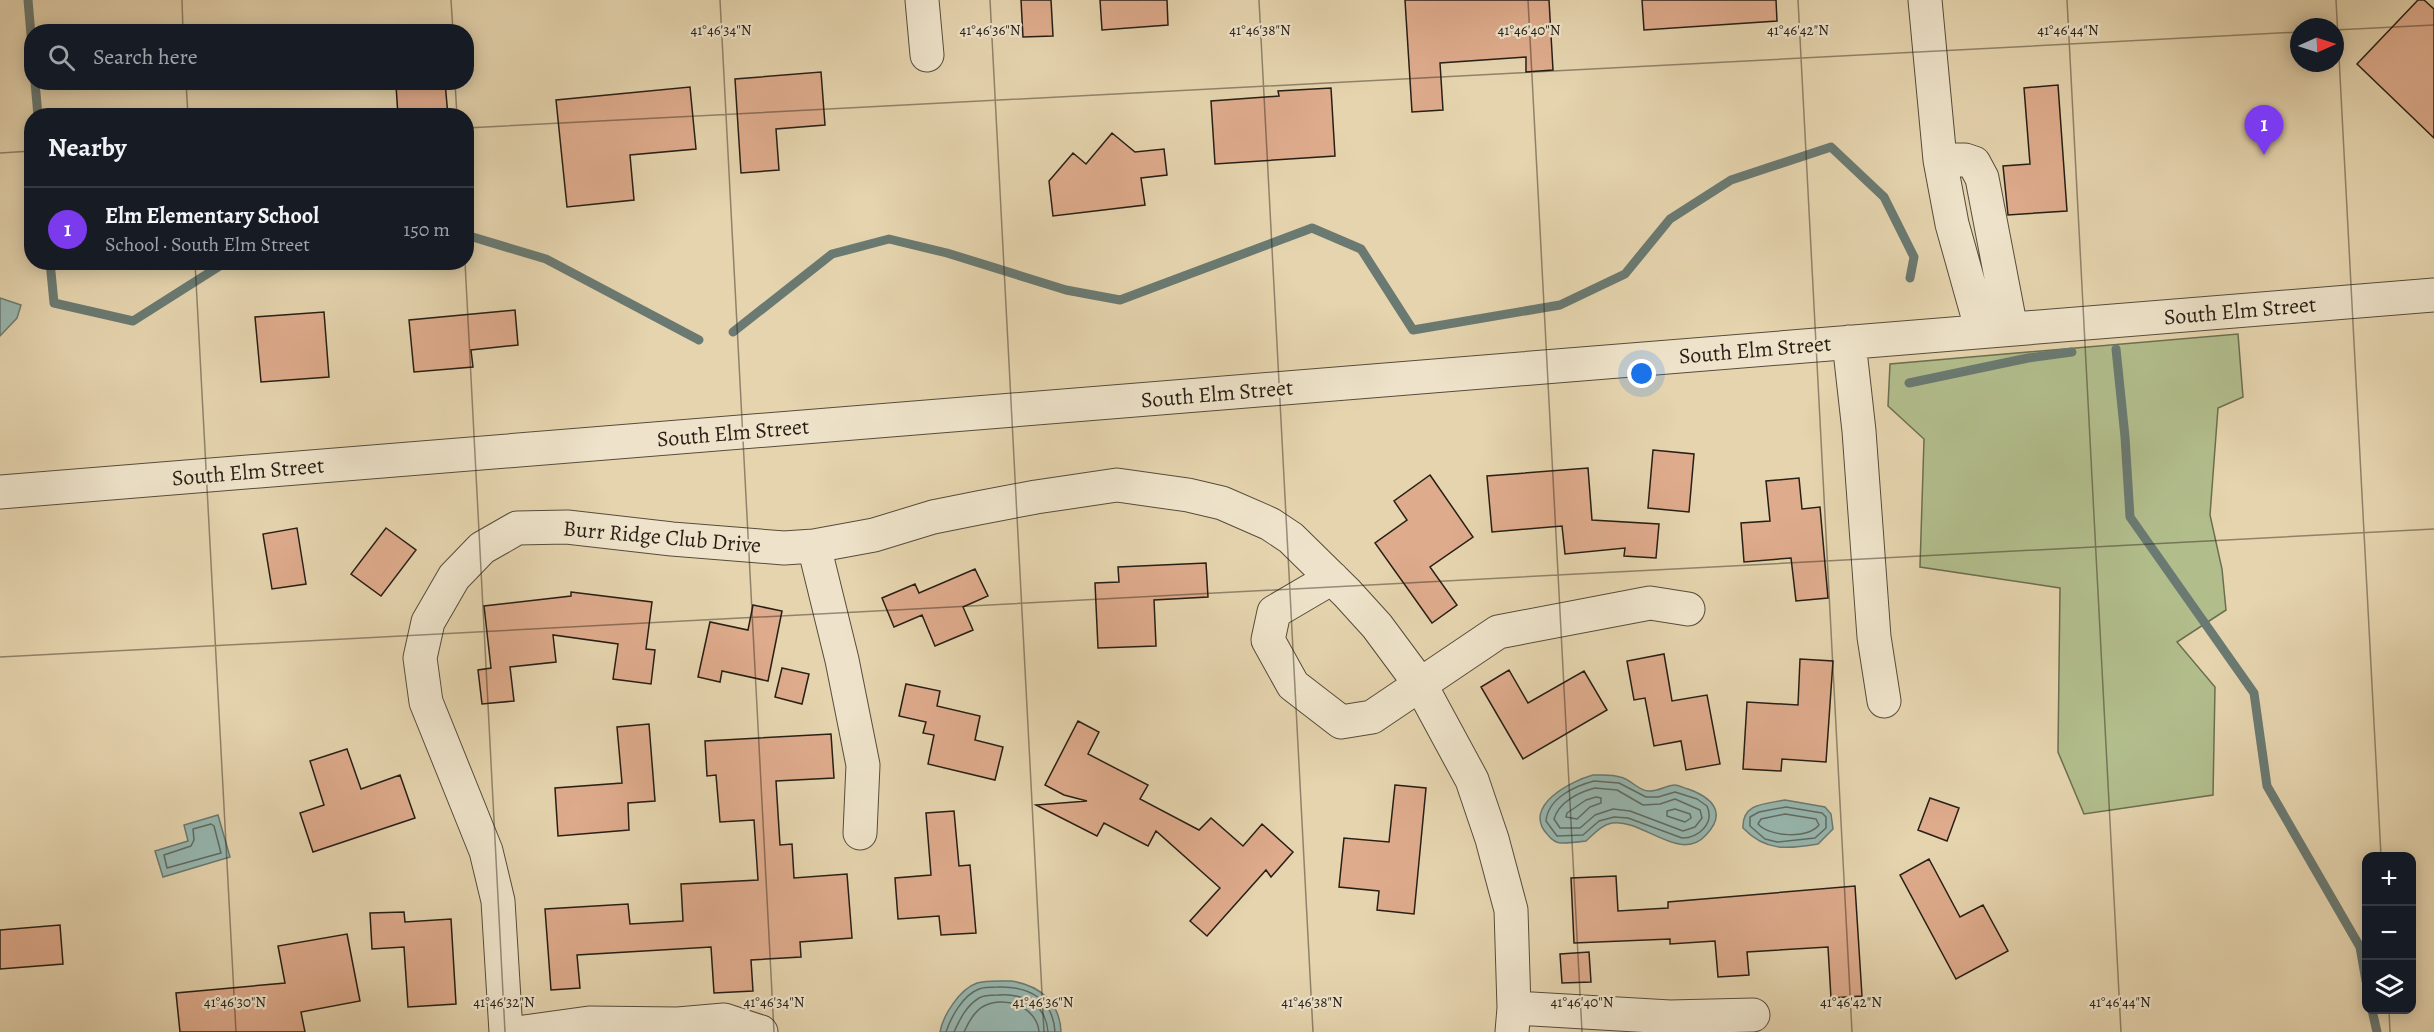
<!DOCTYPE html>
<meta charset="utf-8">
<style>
body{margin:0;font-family:Alegreya,serif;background:#242831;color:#f1f3f6}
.controls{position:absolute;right:18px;bottom:18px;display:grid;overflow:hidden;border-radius:12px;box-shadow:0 3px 15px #0003}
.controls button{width:54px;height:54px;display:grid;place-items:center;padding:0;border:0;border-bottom:2px solid #363941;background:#171b24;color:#f1f3f6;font:30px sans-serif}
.compass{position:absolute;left:2290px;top:18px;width:54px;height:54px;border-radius:50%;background:#171b24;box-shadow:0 3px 15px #0003;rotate:87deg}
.you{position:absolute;left:1642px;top:374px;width:21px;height:21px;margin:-15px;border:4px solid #fff;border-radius:50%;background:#1a73e8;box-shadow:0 0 0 9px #1a73e833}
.badge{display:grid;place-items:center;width:39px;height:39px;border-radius:50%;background:#7c3aed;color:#fff;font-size:20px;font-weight:700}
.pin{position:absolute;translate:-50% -50px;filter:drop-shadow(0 2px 3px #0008)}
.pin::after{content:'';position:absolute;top:32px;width:21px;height:18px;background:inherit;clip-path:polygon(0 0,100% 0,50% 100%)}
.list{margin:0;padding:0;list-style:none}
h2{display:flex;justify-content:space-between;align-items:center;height:78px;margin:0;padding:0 24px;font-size:26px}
h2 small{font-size:20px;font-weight:400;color:#9ea1a6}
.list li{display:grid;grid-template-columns:39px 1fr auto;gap:18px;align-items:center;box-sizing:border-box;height:84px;padding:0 24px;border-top:2px solid #363941}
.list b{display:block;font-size:22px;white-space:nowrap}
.list p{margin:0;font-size:20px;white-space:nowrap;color:#9ea1a6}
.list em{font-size:20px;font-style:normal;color:#9ea1a6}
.icon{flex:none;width:33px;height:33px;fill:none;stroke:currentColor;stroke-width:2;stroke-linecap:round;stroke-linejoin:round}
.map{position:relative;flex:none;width:2434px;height:1032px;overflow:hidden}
.search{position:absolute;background:#171b24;box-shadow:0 3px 15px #0003;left:24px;top:24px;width:450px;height:66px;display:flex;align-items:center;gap:15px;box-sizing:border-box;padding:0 21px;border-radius:24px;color:#9ea1a6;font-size:22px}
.panel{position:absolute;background:#171b24;box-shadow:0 3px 15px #0003;left:24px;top:108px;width:450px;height:162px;border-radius:24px}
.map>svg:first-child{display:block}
</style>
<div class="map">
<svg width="2434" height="1032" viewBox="0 0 2434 1032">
<rect width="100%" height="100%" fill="#e5d4ae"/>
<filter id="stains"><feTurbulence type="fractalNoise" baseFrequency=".00333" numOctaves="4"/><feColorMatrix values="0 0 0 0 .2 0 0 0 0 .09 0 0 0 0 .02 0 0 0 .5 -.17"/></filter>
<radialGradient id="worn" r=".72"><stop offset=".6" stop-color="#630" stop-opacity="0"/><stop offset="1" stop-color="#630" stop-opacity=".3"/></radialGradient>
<!-- green -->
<path fill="#b2bd8c" stroke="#6c6e50" stroke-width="1.5" d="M 2238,334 L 2243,397 L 2218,408 L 2210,515 L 2222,569 L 2226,610 L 2177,642 L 2215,687 L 2213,795 L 2084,814 L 2058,752 L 2060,588 L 1920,567 L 1924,439 L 1888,406 L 1890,364 Z"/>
<!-- water -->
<path fill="#97b7b0" stroke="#6a7a72" stroke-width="1.5" d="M 0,298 L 21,305 L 17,318 L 0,336 Z
M 1593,775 C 1602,775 1612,774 1620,777 C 1631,779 1637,790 1648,791 C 1658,792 1666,785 1675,785 C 1678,785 1684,788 1688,789 C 1711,797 1728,812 1706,835 C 1680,864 1642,818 1612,823 C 1601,825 1594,834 1586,841 C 1578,842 1570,843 1563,843 C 1556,844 1551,839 1547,834 C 1522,806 1571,781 1593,775 Z
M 1785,800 L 1825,807 L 1831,814 L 1833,829 L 1818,844 C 1788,849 1766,852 1743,828 C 1742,803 1765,804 1785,800 Z
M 218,815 L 230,857 L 163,877 L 155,851 L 188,841 L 184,825 Z
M 1011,981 C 1039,985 1060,1002 1061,1032 L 940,1032 C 943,1015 960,989 977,983 C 987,980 1000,981 1011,981 Z"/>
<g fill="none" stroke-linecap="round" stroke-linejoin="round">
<!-- shore -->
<path stroke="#5f6b62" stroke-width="1.5" d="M 1594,781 L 1619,783 L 1646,797 L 1658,797 L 1675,792 L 1697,799 L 1707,806 C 1715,824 1698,838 1682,838 L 1628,818 L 1614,817 L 1599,821 L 1583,835 L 1557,836 L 1546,821 C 1548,798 1575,786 1594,781 Z
M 1595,788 L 1617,790 L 1643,805 L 1660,804 L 1675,799 L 1700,810 L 1702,818 L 1695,827 L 1683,831 L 1630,811 L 1613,809 L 1595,815 L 1580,828 L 1560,828 L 1554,819 C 1559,802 1579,792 1595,788 Z
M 1596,797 L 1601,798 L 1601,803 L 1590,807 L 1577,819 L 1566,817 L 1567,813 L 1586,800 Z
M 1786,807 L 1822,813 L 1826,817 L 1826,828 L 1815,838 L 1777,842 L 1765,839 L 1750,826 L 1750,817 L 1759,812 Z
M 1675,809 L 1690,814 L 1691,818 L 1685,822 L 1667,816 L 1667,811 Z
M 1785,814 L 1816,819 L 1819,825 C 1807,839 1770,837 1758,824 L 1761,819 Z
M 211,824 L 214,826 L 221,853 L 167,868 L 164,855 L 191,846 L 194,840 L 193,829 Z
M 946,1032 C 951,1017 963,995 979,989 C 984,987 992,987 998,987 C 1029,986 1053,999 1055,1032
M 954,1032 C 960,1019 966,1006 979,998 C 984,995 991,995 998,995 C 1023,993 1046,1004 1048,1032
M 964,1032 C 968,1023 974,1011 984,1006 C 1005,995 1037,1007 1039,1032"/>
<!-- stream -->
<path stroke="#6a7a72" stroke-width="9" d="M 28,0 L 32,46
M 35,82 L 38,116
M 466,235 L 546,259 L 699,340
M 50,262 L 54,303 L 133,321 L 226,262
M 733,332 L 832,254 L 889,239 L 947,253 L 1066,290 L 1120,300 L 1312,228 L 1361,249 L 1413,330 L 1560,305 L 1625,274 L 1670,219 L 1731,180 L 1831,147 L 1884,197 L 1914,257 L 1910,278
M 2116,349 L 2125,437 L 2130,517 L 2254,693 L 2267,786 L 2360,947 L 2366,981
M 1909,383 L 2028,358 L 2072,352
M 2372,1010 L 2377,1032"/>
</g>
<!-- building -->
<path fill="#deab8c" stroke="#271f15" stroke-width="1.5" d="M 1021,0 L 1051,0 L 1053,36 L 1023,37 Z
M 1100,0 L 1167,0 L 1168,25 L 1102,30 Z
M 1405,0 L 1549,0 L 1553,70 L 1526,72 L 1526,57 L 1440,63 L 1443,110 L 1412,112 Z
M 1642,0 L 1776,0 L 1777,21 L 1644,30 Z
M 2418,0 L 2424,0 L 2434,9 L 2434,138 L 2357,64 Z
M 821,72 L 825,125 L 776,129 L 779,170 L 741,173 L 735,79 Z
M 445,82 L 448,116 L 398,116 L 396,85 Z
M 2058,85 L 2067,211 L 2008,215 L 2003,166 L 2030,164 L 2024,88 Z
M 690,87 L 696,149 L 630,155 L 634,200 L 567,207 L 556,100 Z
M 1331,88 L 1335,156 L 1215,164 L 1211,101 L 1279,96 L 1278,91 Z
M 1112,133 L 1135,152 L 1164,149 L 1167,175 L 1141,178 L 1145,205 L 1053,216 L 1049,181 L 1073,153 L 1086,164 Z
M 515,310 L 518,345 L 471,350 L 473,367 L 414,372 L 409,320 Z
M 324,312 L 329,377 L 261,382 L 255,317 Z
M 1653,450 L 1694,454 L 1689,512 L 1648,508 Z
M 1588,468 L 1592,520 L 1659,524 L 1656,558 L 1624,556 L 1625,548 L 1565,554 L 1562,526 L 1492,532 L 1487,476 Z
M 1430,475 L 1473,537 L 1430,567 L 1457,605 L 1432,623 L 1375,543 L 1407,520 L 1394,501 Z
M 1799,478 L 1802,509 L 1820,507 L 1828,598 L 1796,601 L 1791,558 L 1744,562 L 1741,523 L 1770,521 L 1766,481 Z
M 297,528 L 306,584 L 272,589 L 263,534 Z
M 386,528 L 416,550 L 381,596 L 351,574 Z
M 1206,563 L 1208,597 L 1154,600 L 1156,646 L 1098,648 L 1095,583 L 1119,582 L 1118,567 Z
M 975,569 L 988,596 L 963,607 L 973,630 L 935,646 L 922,615 L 894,627 L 882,598 L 915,584 L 919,593 Z
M 571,592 L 652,602 L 646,649 L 655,650 L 651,684 L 613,679 L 618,644 L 553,635 L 556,662 L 510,667 L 514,701 L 482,704 L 478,670 L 491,668 L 484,606 L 571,596 Z
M 753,605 L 782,611 L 768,681 L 722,671 L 720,682 L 698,677 L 710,622 L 748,630 Z
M 1664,654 L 1672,701 L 1707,695 L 1720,764 L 1686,770 L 1681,741 L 1654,746 L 1645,698 L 1634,700 L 1627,661 Z
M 1800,659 L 1833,661 L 1826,762 L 1782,759 L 1781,771 L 1743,769 L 1747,702 L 1798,705 Z
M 782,668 L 809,674 L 802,704 L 775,697 Z
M 1509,670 L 1528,703 L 1584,671 L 1607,710 L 1523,759 L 1481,687 Z
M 906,684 L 940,691 L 937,706 L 980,716 L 975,740 L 1003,747 L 995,780 L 928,764 L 934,735 L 923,733 L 926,722 L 899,716 Z
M 1078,721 L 1099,732 L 1088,754 L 1148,785 L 1140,799 L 1199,830 L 1211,818 L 1243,846 L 1262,824 L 1293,852 L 1271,877 L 1266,870 L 1207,936 L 1190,921 L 1220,888 L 1156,831 L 1148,846 L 1104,823 L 1097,836 L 1036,805 L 1087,801 L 1064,795 L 1045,785 Z
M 649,724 L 655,801 L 628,803 L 629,830 L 558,836 L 555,788 L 622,783 L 617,727 Z
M 831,734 L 834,778 L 776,781 L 780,845 L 792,844 L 794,878 L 847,874 L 852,938 L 800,942 L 801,957 L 751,960 L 753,991 L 714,993 L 711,947 L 577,955 L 580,988 L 551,990 L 545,909 L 628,904 L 630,924 L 683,921 L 681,884 L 758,880 L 754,820 L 720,822 L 716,775 L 707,776 L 705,741 Z
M 347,749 L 361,789 L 400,775 L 415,818 L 313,852 L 300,813 L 324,805 L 310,761 Z
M 1395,785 L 1426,788 L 1414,914 L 1377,910 L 1379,891 L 1339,887 L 1344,838 L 1389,842 Z
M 1930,798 L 1959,808 L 1947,841 L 1918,830 Z
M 954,811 L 959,866 L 970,865 L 976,933 L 941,935 L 939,916 L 898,919 L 895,878 L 931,875 L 926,813 Z
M 1929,859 L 1960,917 L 1983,905 L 2008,951 L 1956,979 L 1900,875 Z
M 1616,876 L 1618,911 L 1668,908 L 1668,902 L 1855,886 L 1862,996 L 1831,998 L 1828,947 L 1747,952 L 1749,975 L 1718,977 L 1715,941 L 1670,944 L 1670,939 L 1574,943 L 1571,878 Z
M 404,912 L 405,922 L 451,919 L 456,1004 L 408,1007 L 404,947 L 372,949 L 370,913 Z
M 60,925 L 63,964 L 0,969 L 0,930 Z
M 347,934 L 360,1001 L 301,1012 L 305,1032 L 180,1032 L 176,993 L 285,983 L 278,946 Z
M 1589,952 L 1591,982 L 1562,983 L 1560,954 Z"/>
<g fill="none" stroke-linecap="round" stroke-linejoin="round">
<defs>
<path id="minor" d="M 922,0 L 927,55
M 1925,0 L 1940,160 L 1952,224 L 1982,331
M 1940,160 L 1965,160 L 1974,163 L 1982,178 L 2011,329
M 1849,342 L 1859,431 L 1874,637 L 1884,701
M 0,492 L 2434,295
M 814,546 L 842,660 L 863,765 L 860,833
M 1332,578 L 1274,612 L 1268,640 L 1293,685 L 1341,722 L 1372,717 L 1498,632 L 1650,603 L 1688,609
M 1514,1008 L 1670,1017 L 1753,1015
M 506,1032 L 498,901 L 486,851 L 426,702 L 420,658 L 428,622 L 454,577 L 482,548 L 517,528 L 567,527 L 672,539 L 784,548 L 814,546 L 874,535 L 933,517 L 978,508 L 1036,497 L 1117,485 L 1188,495 L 1222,503 L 1270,524 L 1291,538 L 1347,593 L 1377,626 L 1420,684 L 1472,780 L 1492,839 L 1511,910 L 1514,1008 L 1512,1032
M 524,1032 L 589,1023 L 678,1024 L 724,1020 L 761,1032"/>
</defs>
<!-- minor casing -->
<use href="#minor" stroke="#564c3b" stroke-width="35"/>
<!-- minor -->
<use href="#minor" stroke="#eee3ca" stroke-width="33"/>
</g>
<!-- ticks -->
<path fill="none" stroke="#271f15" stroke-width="1.5" stroke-opacity="0.45" d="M 182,0 L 183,32M 451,0 L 453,32M 720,0 L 774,1032M 990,0 L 1044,1032M 1259,0 L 1313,1032M 1528,0 L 1582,1032M 1798,0 L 1852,1032M 2067,0 L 2121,1032M 2336,0 L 2381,856M 2335,30 L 2434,25M 186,82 L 188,116M 455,82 L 457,116M 466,128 L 2299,32M 0,153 L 32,151M 195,262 L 236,1032M 465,262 L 505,1032M 0,657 L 2434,529M 2389,1010 L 2390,1032"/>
<g text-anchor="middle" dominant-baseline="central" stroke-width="4.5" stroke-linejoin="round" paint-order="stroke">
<!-- street labels -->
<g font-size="22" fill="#271f15" stroke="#eee3ca">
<text transform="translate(2240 311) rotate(-5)">South Elm Street</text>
<text transform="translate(1755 350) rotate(-5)">South Elm Street</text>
<text transform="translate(1217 394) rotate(-5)">South Elm Street</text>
<text transform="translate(733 433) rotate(-5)">South Elm Street</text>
<text transform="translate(248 472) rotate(-5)">South Elm Street</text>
<text transform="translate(662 537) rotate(5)">Burr Ridge Club Drive</text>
</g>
</g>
<g font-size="15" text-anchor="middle" fill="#271f15" stroke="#eee3ca" stroke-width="4.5" stroke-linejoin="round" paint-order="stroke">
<text x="721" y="35">41°46'34"N</text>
<text x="990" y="35">41°46'36"N</text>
<text x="1260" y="35">41°46'38"N</text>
<text x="1529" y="35">41°46'40"N</text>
<text x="1798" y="35">41°46'42"N</text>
<text x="2068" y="35">41°46'44"N</text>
<text x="235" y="1007">41°46'30"N</text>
<text x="504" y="1007">41°46'32"N</text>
<text x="774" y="1007">41°46'34"N</text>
<text x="1043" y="1007">41°46'36"N</text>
<text x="1312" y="1007">41°46'38"N</text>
<text x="1582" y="1007">41°46'40"N</text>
<text x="1851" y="1007">41°46'42"N</text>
<text x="2120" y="1007">41°46'44"N</text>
</g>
<rect width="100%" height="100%" filter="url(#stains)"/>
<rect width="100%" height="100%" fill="url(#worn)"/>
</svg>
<div class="controls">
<button>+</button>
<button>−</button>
<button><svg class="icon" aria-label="layers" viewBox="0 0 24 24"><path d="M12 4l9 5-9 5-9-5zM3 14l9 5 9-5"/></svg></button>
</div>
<svg class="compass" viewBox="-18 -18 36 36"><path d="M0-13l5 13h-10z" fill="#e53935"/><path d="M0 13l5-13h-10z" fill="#9ea1a6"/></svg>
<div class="you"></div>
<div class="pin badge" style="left:2264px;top:155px">1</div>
<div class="search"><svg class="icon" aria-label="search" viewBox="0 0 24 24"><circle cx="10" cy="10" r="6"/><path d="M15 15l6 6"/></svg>Search here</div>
<section class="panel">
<h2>Nearby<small></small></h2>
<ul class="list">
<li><span class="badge">1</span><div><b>Elm Elementary School</b><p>School · South Elm Street</p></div><em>150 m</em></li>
</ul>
</section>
</div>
